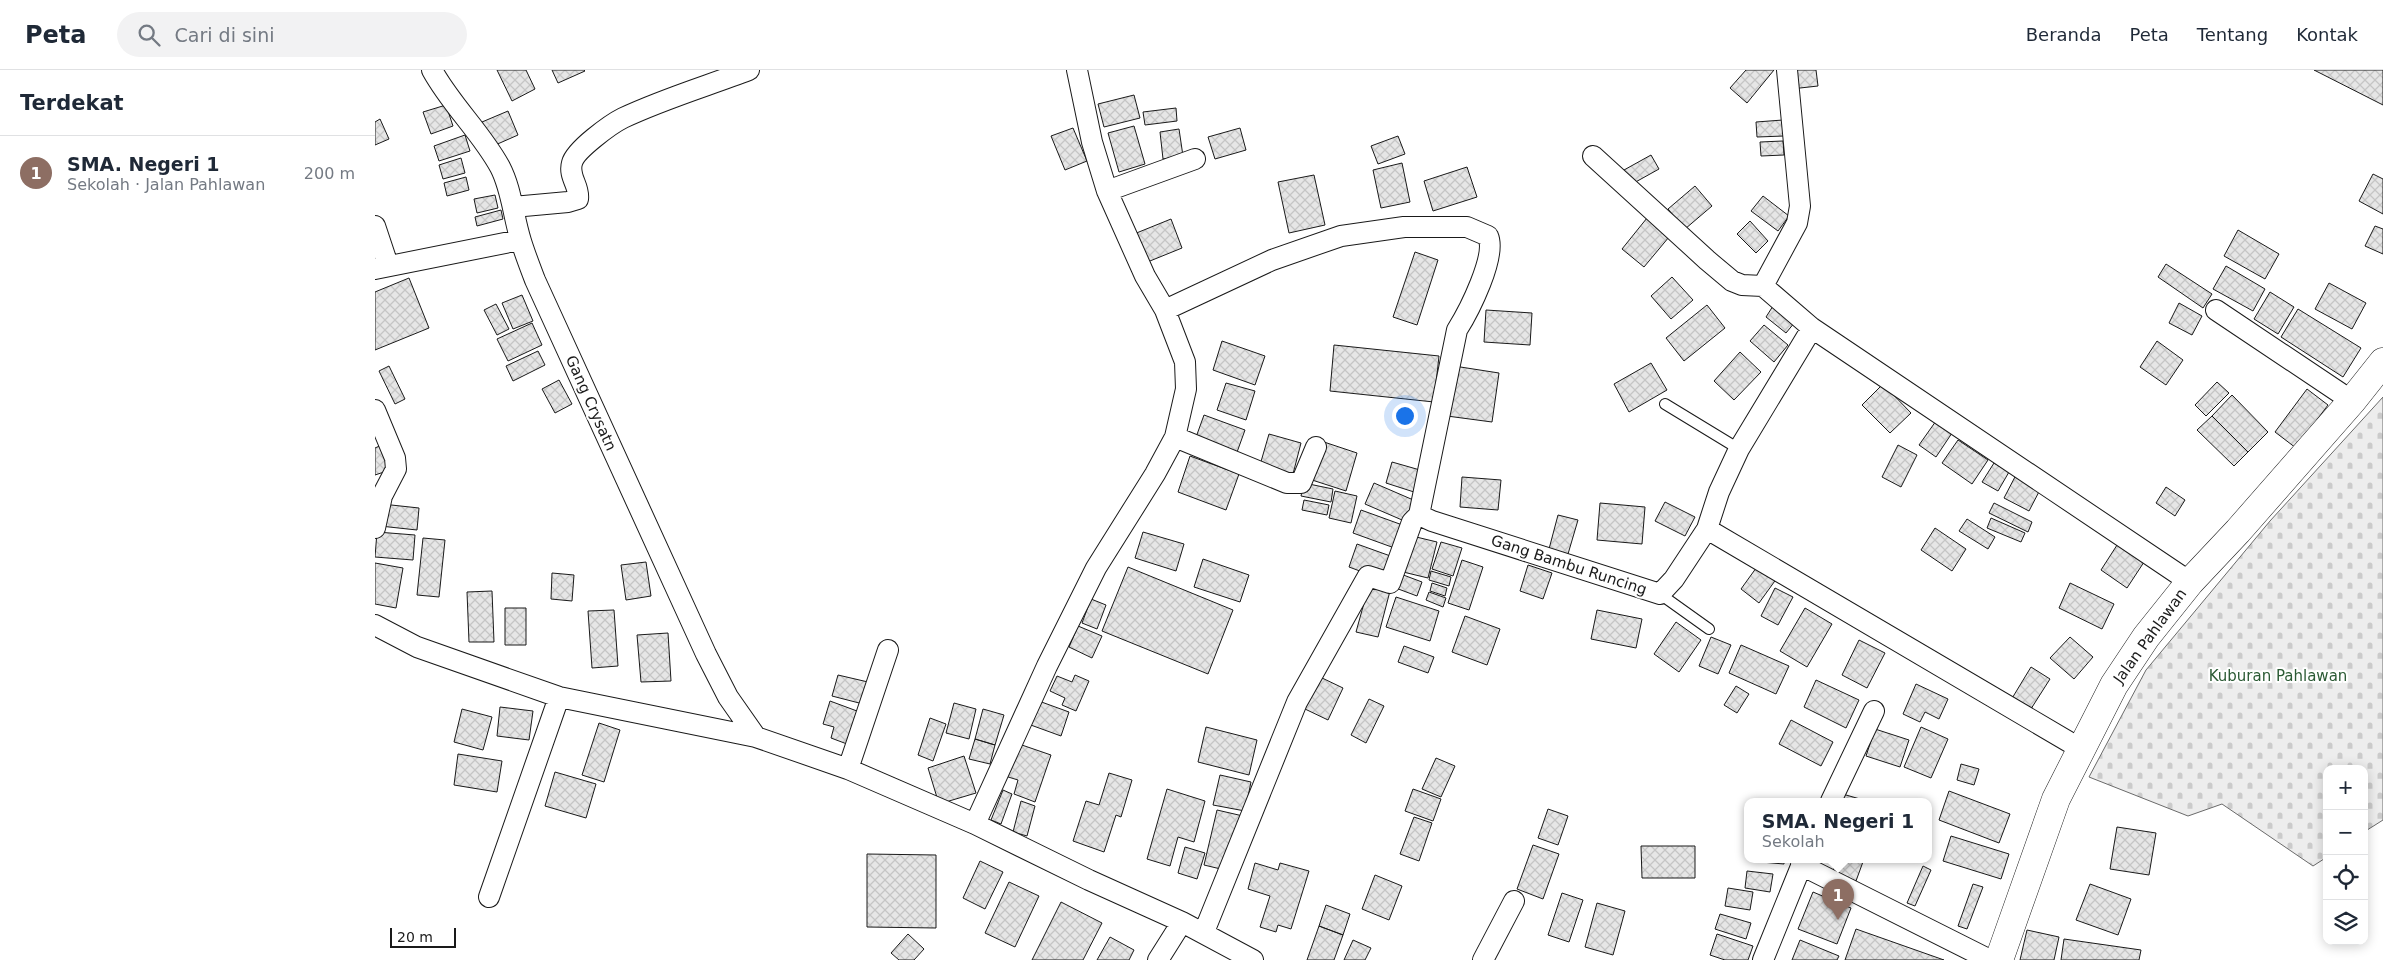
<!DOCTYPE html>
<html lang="id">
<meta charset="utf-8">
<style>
body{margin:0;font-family:"DejaVu Sans",sans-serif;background:#f2f2f3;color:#1f2937}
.controls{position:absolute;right:15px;bottom:15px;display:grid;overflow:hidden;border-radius:10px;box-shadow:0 2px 12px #0003}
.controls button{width:45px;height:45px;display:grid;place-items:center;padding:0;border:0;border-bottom:1px solid #e0e1e3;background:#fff;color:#1f2937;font:25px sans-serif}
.scale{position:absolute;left:15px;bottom:12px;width:66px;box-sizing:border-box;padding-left:5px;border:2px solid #1a1a1a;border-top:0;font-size:14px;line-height:18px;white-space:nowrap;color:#1a1a1a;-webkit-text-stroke:4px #fff;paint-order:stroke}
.you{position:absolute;left:1029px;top:345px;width:18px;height:18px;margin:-12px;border:4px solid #fff;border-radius:50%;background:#1a73e8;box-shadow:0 0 0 8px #1a73e833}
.badge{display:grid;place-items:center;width:32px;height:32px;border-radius:50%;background:#c62828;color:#fff;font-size:16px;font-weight:700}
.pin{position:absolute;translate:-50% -41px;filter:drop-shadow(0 1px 2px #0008)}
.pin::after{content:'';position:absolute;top:26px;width:18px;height:15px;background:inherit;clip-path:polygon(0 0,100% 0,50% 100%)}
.popup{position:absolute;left:1369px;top:728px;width:188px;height:65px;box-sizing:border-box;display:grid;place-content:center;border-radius:10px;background:#fff;filter:drop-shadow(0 1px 4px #0005);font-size:16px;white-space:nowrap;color:#747a83}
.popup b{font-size:19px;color:#1f2937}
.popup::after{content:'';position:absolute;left:50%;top:100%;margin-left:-10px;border:10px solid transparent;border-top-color:#fff}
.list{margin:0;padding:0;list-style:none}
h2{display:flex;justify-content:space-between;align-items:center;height:65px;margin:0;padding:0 20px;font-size:21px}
h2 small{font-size:16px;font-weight:400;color:#747a83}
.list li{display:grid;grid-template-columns:32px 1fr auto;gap:15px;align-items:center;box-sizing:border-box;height:75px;padding:0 20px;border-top:1px solid #e0e1e3}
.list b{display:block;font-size:19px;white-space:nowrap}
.list p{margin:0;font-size:16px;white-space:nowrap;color:#747a83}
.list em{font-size:16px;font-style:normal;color:#747a83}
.icon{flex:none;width:28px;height:28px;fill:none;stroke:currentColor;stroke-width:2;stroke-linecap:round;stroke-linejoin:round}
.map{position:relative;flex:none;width:2008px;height:890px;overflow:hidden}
header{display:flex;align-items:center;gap:30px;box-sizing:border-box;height:70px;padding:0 25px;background:#fff;border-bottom:1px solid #e0e1e3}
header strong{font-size:24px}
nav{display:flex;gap:28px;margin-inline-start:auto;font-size:18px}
.search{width:350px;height:45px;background:#f2f2f3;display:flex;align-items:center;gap:12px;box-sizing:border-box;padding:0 18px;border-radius:28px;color:#747a83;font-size:19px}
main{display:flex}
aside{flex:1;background:#fff}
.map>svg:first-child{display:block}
</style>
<header>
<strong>Peta</strong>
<div class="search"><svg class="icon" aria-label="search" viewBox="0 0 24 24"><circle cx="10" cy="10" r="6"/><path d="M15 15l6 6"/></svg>Cari di sini</div>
<nav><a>Beranda</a><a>Peta</a><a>Tentang</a><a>Kontak</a></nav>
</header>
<main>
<aside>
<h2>Terdekat<small></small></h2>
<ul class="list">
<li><span class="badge" style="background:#8d6e63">1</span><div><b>SMA. Negeri 1</b><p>Sekolah · Jalan Pahlawan</p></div><em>200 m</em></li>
</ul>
</aside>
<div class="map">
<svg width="2008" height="890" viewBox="0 0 2008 890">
<defs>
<pattern id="cemetery-stones" width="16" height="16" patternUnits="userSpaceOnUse" patternTransform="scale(1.25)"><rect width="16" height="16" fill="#ededed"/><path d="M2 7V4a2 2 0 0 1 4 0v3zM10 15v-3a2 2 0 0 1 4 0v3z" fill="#cbcbcb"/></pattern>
<pattern id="building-cross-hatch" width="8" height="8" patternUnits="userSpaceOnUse" patternTransform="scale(1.25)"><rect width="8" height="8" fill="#e6e6e6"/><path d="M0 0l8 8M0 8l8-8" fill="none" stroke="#c5c5c5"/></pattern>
</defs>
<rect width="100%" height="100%" fill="#fff"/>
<!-- cemetery -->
<path fill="url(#cemetery-stones)" stroke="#6a6a6a" d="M 2008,327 L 2008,750 L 1989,762 L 1989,699 L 1952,699 L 1952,787 L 1938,796 L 1847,734 L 1813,746 L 1714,707 L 1771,600 L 1895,451 Z"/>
<!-- building -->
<path fill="url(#building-cross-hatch)" stroke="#1a1a1a" d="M 122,0 L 151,0 L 160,19 L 137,31 Z
M 177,0 L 209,0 L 210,1 L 183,13 Z
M 1371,0 L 1399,0 L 1372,33 L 1355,18 Z
M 1414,0 L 1441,0 L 1443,16 L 1416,19 Z
M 1939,0 L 2008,0 L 2008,35 Z
M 759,25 L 765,48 L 729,57 L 723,34 Z
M 71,35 L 78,56 L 56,64 L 48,42 Z
M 801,38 L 802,51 L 770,55 L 768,42 Z
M 133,41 L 143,65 L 118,76 L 107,52 Z
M 5,49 L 14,69 L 0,75 L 0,52 Z
M 1408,50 L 1409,66 L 1382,67 L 1381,52 Z
M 759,56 L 770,94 L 744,102 L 733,63 Z
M 698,58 L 712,91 L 690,100 L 676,66 Z
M 865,58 L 871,80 L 840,89 L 833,67 Z
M 804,59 L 808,86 L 788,89 L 785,62 Z
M 90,65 L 95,81 L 64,91 L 59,76 Z
M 1023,66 L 1030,84 L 1003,94 L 996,76 Z
M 1408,71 L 1409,85 L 1386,86 L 1385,72 Z
M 1276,85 L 1284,99 L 1257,114 L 1249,100 Z
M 86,88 L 90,103 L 68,109 L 64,95 Z
M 1027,93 L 1035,132 L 1006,138 L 998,100 Z
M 1092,97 L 1102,127 L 1058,141 L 1049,111 Z
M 1998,104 L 2008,109 L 2008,144 L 1984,131 Z
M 939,105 L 950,155 L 914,163 L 903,112 Z
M 91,107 L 94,120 L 72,126 L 69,113 Z
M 1320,116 L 1337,136 L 1310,159 L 1293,139 Z
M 120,125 L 123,138 L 102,143 L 99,129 Z
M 1388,126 L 1414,146 L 1403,161 L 1376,141 Z
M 126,140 L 128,149 L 102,156 L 100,147 Z
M 1272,148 L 1294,167 L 1269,197 L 1247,179 Z
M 796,149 L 807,178 L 770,193 L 759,164 Z
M 1375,151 L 1393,171 L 1381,183 L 1362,164 Z
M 2000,156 L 2008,159 L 2008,184 L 1990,176 Z
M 1863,160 L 1904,184 L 1890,209 L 1849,186 Z
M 1040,182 L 1063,190 L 1042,255 L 1018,247 Z
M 1791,194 L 1837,224 L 1828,238 L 1783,207 Z
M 1851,196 L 1890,219 L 1878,241 L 1838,219 Z
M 1297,207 L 1318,230 L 1296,249 L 1276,226 Z
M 34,208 L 54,258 L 0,280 L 0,222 Z
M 1954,213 L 1991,233 L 1977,259 L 1940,239 Z
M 1895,222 L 1919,237 L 1903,264 L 1879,249 Z
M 147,225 L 158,251 L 138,259 L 127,233 Z
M 1804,233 L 1827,246 L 1817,265 L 1794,253 Z
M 121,234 L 134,259 L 122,265 L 109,240 Z
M 1332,235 L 1350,258 L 1309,291 L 1291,268 Z
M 1398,236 L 1420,252 L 1411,263 L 1391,247 Z
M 1923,239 L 1986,278 L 1968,307 L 1906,267 Z
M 1111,240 L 1157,243 L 1155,275 L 1109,272 Z
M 157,253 L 167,275 L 133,291 L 122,269 Z
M 1389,255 L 1413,275 L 1399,292 L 1375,271 Z
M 847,271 L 890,286 L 880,315 L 838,300 Z
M 1782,271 L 1808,290 L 1791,315 L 1765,297 Z
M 959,275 L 1064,286 L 1059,332 L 955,321 Z
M 163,281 L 170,295 L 138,311 L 131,296 Z
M 1365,282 L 1386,302 L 1359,330 L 1339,311 Z
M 1276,293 L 1292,320 L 1254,342 L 1239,314 Z
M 14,296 L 30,329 L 20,334 L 4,301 Z
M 1079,296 L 1124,303 L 1117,352 L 1072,346 Z
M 184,310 L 197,334 L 180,343 L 167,319 Z
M 1842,312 L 1854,323 L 1831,346 L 1820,335 Z
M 851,313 L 880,321 L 871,350 L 842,340 Z
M 1508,314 L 1536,343 L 1515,363 L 1487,335 Z
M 1932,319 L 1953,335 L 1921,378 L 1900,362 Z
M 1857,325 L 1893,362 L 1873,382 L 1837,346 Z
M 829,345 L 870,360 L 861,385 L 820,370 Z
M 1837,346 L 1873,382 L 1859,396 L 1822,360 Z
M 1561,351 L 1577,363 L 1561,387 L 1544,375 Z
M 894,364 L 926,373 L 918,404 L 885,395 Z
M 1583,370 L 1613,390 L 1597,414 L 1567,393 Z
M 946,371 L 982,383 L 971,421 L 934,409 Z
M 9,374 L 18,399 L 0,405 L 0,378 Z
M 1523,375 L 1542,385 L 1526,417 L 1507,407 Z
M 815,386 L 864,404 L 851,440 L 803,422 Z
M 1017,392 L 1045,400 L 1039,422 L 1011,413 Z
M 1619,393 L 1634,402 L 1623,421 L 1607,412 Z
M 1642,403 L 1667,416 L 1654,441 L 1629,428 Z
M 1087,407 L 1126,410 L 1123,440 L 1085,437 Z
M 929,413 L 958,419 L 956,432 L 926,426 Z
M 999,413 L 1043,432 L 1034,453 L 990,434 Z
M 1791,417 L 1810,430 L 1800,446 L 1781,433 Z
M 960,421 L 982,426 L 976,453 L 954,448 Z
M 929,430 L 954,435 L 952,445 L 927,440 Z
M 1290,432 L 1320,447 L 1310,466 L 1280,451 Z
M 1225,433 L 1270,437 L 1267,474 L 1222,470 Z
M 1619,433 L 1657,452 L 1653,462 L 1614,443 Z
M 7,434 L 44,438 L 42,460 L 5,456 Z
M 986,440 L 1033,457 L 1025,480 L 978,463 Z
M 1183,445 L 1203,450 L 1193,484 L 1174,479 Z
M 1616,448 L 1650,463 L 1646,472 L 1612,458 Z
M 1592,449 L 1620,467 L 1613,479 L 1584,461 Z
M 1560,458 L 1591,479 L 1577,501 L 1546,480 Z
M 2,462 L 40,465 L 38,490 L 0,487 Z
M 768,462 L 809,474 L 801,501 L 760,488 Z
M 1033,465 L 1062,472 L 1053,508 L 1024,501 Z
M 48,468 L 70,470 L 64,527 L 42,525 Z
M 1066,472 L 1087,478 L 1078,506 L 1057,499 Z
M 1744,472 L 1771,489 L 1752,518 L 1726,500 Z
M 982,474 L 1021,488 L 1012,511 L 974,497 Z
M 828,489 L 874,505 L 865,532 L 819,517 Z
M 1087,490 L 1108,497 L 1094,540 L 1073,533 Z
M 271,492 L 276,526 L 251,530 L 246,495 Z
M 0,493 L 28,498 L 21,538 L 0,534 Z
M 1384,494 L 1402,508 L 1384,533 L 1366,519 Z
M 1153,495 L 1177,503 L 1168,529 L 1145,521 Z
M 753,497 L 858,540 L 833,604 L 727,561 Z
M 1056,501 L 1076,507 L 1074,516 L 1054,510 Z
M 177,503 L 199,505 L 197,531 L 176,529 Z
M 1023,503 L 1047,512 L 1042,526 L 1018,517 Z
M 1057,513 L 1072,518 L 1070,526 L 1055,521 Z
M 1695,513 L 1739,534 L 1727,559 L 1684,538 Z
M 994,515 L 1015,521 L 1003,567 L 981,562 Z
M 1400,518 L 1418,527 L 1403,555 L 1386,546 Z
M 117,521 L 119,572 L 94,572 L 92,522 Z
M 1054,522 L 1071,528 L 1068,537 L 1051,530 Z
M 1021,527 L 1064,541 L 1055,571 L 1011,557 Z
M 716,529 L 731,535 L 722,559 L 707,553 Z
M 130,538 L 151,538 L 151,575 L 130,575 Z
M 1430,538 L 1457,554 L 1432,597 L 1405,581 Z
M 239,540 L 243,596 L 217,598 L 213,541 Z
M 1222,540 L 1267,549 L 1261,578 L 1216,569 Z
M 1090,546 L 1125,559 L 1112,595 L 1077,582 Z
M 1301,552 L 1326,570 L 1304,602 L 1279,584 Z
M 703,556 L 727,566 L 717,588 L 694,577 Z
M 293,563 L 296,611 L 266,612 L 262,565 Z
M 1336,567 L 1356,575 L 1343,604 L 1324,596 Z
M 1695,567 L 1718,587 L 1699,609 L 1675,588 Z
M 1484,570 L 1510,583 L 1492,618 L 1467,605 Z
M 1366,575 L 1414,596 L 1401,624 L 1354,603 Z
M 1029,576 L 1059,587 L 1053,603 L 1023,592 Z
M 1656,597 L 1675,609 L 1654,642 L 1636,630 Z
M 463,605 L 493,612 L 488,634 L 457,626 Z
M 700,605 L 714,611 L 701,641 L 687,635 L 690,628 L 675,621 L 682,606 L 697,612 Z
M 945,607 L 968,618 L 953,650 L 930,639 Z
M 1441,610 L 1484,630 L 1471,658 L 1429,637 Z
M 1541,614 L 1573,629 L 1564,649 L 1550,642 L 1545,652 L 1528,644 Z
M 1361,616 L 1374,624 L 1362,643 L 1349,635 Z
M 994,629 L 1009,636 L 991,673 L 976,665 Z
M 661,630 L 694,642 L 686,666 L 653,654 Z
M 455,631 L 482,641 L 472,674 L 456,668 L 459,657 L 448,654 Z
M 579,633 L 601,639 L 594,669 L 571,663 Z
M 125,637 L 158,641 L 154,670 L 122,666 Z
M 87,639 L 117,647 L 108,680 L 79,672 Z
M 608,639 L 629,645 L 620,675 L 600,669 Z
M 555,648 L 571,654 L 558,691 L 543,685 Z
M 1416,650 L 1458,672 L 1446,696 L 1404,674 Z
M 224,653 L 245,660 L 229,712 L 207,705 Z
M 831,657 L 882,670 L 874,705 L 823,692 Z
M 1546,657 L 1573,669 L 1556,708 L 1529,697 Z
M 1500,659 L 1534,670 L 1525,697 L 1491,686 Z
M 600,669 L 620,675 L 615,694 L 594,689 Z
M 641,673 L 676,685 L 660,732 L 639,724 L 643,710 L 630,706 Z
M 83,684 L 127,691 L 122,722 L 79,715 Z
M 589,686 L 601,723 L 564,734 L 553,698 Z
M 1061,688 L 1080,696 L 1066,727 L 1047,719 Z
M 1586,694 L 1604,699 L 1599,715 L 1582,710 Z
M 180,702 L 221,714 L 211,748 L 170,736 Z
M 734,703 L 757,710 L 746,747 L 741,745 L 729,782 L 698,771 L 711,731 L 724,735 Z
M 845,705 L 876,712 L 870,741 L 838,735 Z
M 792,719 L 830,731 L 819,772 L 803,767 L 795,796 L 772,789 Z
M 1038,719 L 1066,729 L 1058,751 L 1030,741 Z
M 628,720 L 637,724 L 626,754 L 616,750 Z
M 1574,721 L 1635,744 L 1624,773 L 1564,750 Z
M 1464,723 L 1492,731 L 1462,731 Z
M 646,731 L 660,736 L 652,766 L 638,762 Z
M 1173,739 L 1193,746 L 1183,775 L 1163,768 Z
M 842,740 L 868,746 L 854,801 L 829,795 Z
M 1039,747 L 1057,753 L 1044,791 L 1025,784 Z
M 1742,757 L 1781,763 L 1774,805 L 1735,799 Z
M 1576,766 L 1634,784 L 1626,809 L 1568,791 Z
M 1158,775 L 1184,784 L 1168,829 L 1142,819 Z
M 1266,776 L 1320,776 L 1320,808 L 1267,808 Z
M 810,777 L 830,783 L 822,809 L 803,803 Z
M 492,784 L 561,785 L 561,858 L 492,857 Z
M 1386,789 L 1409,789 L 1409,794 L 1386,792 Z
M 1462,789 L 1489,789 L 1481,811 L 1457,804 Z
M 605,791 L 628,802 L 610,839 L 588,828 Z
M 880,793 L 903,800 L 905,793 L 934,801 L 916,859 L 903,855 L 901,862 L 885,857 L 895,826 L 873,819 Z
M 1548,796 L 1556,800 L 1540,836 L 1532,833 Z
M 1372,801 L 1398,804 L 1395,822 L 1370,818 Z
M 1000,805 L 1027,816 L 1014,850 L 987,839 Z
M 634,812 L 664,826 L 640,877 L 610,863 Z
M 1598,814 L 1608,817 L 1592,859 L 1583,856 Z
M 1715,814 L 1756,829 L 1743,865 L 1701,850 Z
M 1353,818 L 1378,822 L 1375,840 L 1350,836 Z
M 1438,822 L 1476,838 L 1462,874 L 1423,859 Z
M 1187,823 L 1208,830 L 1194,872 L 1173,865 Z
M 686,832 L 727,853 L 708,890 L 657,890 Z
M 1222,833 L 1250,841 L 1238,885 L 1210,877 Z
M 951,835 L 975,844 L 968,865 L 944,856 Z
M 1345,844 L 1376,853 L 1371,869 L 1340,859 Z
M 944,856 L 968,865 L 959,890 L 932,890 Z
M 1481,859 L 1569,890 L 1470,890 Z
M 1652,860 L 1684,867 L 1679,890 L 1645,890 Z
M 533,864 L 549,879 L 539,890 L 524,890 L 516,883 Z
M 1342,864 L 1378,876 L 1373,890 L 1350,890 L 1335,885 Z
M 735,867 L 759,880 L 754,890 L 722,890 Z
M 1689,869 L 1766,880 L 1764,890 L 1686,890 Z
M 978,870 L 996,878 L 990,890 L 969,890 Z
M 1425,870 L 1464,886 L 1462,890 L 1417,890 Z"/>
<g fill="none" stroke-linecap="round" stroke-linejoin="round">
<defs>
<path id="service" d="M 1290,334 L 1364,379
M 1285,524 L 1334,559"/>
<path id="minor" d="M 57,0 C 76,35 106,62 125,97 C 137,120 138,146 146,171 C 150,184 155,197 160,210 L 331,584 L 353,627 L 381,667
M 1412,0 L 1425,136 L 1422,153 L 1388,216 L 1437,258 L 1815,512
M 1218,86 L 1332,190 L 1357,211 L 1367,215 L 1388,216
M 732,121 L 820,89
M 138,137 L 193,132 L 203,129 C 205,116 193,107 197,93 C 200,80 236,54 248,48 C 288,29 332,16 374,0
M 0,156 L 13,195
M 0,199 L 145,170
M 790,240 L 897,190 L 966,166 L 1029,157 L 1092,157 L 1113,166 C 1122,186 1094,241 1082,260 L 1044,445
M 1841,240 L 1977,331
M 0,340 L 20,388 L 21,399 L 7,426 L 0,458
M 800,367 L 912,413 L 926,413 L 941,377
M 1044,445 L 1057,451 L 1285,524 L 1299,509 L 1332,459 L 1344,422 L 1364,379 L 1437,258
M 1332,459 L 1706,679
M 0,555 L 42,577 L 184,627 L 381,667 L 473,699 L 600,754 L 714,810 L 807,852
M 473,699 L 513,580
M 1456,731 L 1499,641
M 600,754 L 672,596 L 721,498 L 780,404 L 800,367 L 811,319 L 810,292 L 790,240 L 770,206 L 732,121 L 717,72 L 702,0
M 1426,795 L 1615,890
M 114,827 L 184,627
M 829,862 L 922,632 L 993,506 L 1015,513 L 1037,452 L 1044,445
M 783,890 L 807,852 L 878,890
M 1108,890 L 1139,831
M 1388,890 L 1429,789"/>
<path id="primary" d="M 1624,890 L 1681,729 L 1739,615 L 1771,567 L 1815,512 L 1863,461 L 1977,331 L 2008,292"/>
</defs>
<!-- service casing -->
<use href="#service" stroke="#1a1a1a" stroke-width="12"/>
<!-- minor casing -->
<use href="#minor" stroke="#1a1a1a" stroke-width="22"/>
<!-- primary casing -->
<use href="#primary" stroke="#1a1a1a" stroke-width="29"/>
<!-- service -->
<use href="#service" stroke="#fff" stroke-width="10"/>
<!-- minor -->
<use href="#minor" stroke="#fff" stroke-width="20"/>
<!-- primary -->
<use href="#primary" stroke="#fff" stroke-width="28"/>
</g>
<g text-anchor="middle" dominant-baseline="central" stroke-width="4" stroke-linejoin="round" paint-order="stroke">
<!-- street labels -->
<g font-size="15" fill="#1a1a1a" stroke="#fff">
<text transform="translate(216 333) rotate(66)">Gang Crysatn</text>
<text transform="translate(1194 495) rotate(18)">Gang Bambu Runcing</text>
<text transform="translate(1775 566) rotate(-54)">Jalan Pahlawan</text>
</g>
<!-- park labels -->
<g font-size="15" fill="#2b5a34" stroke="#fff">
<text x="1903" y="606">Kuburan Pahlawan</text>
</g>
</g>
</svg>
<div class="controls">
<button>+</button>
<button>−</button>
<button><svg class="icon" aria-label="locate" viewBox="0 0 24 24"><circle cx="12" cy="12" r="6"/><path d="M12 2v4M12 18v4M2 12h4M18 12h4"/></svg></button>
<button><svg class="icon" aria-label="layers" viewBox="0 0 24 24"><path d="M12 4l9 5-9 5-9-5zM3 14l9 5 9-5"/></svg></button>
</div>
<div class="scale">20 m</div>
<div class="you"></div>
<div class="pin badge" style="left:1463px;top:850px;background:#8d6e63">1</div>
<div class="popup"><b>SMA. Negeri 1</b>Sekolah</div>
</div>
</main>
